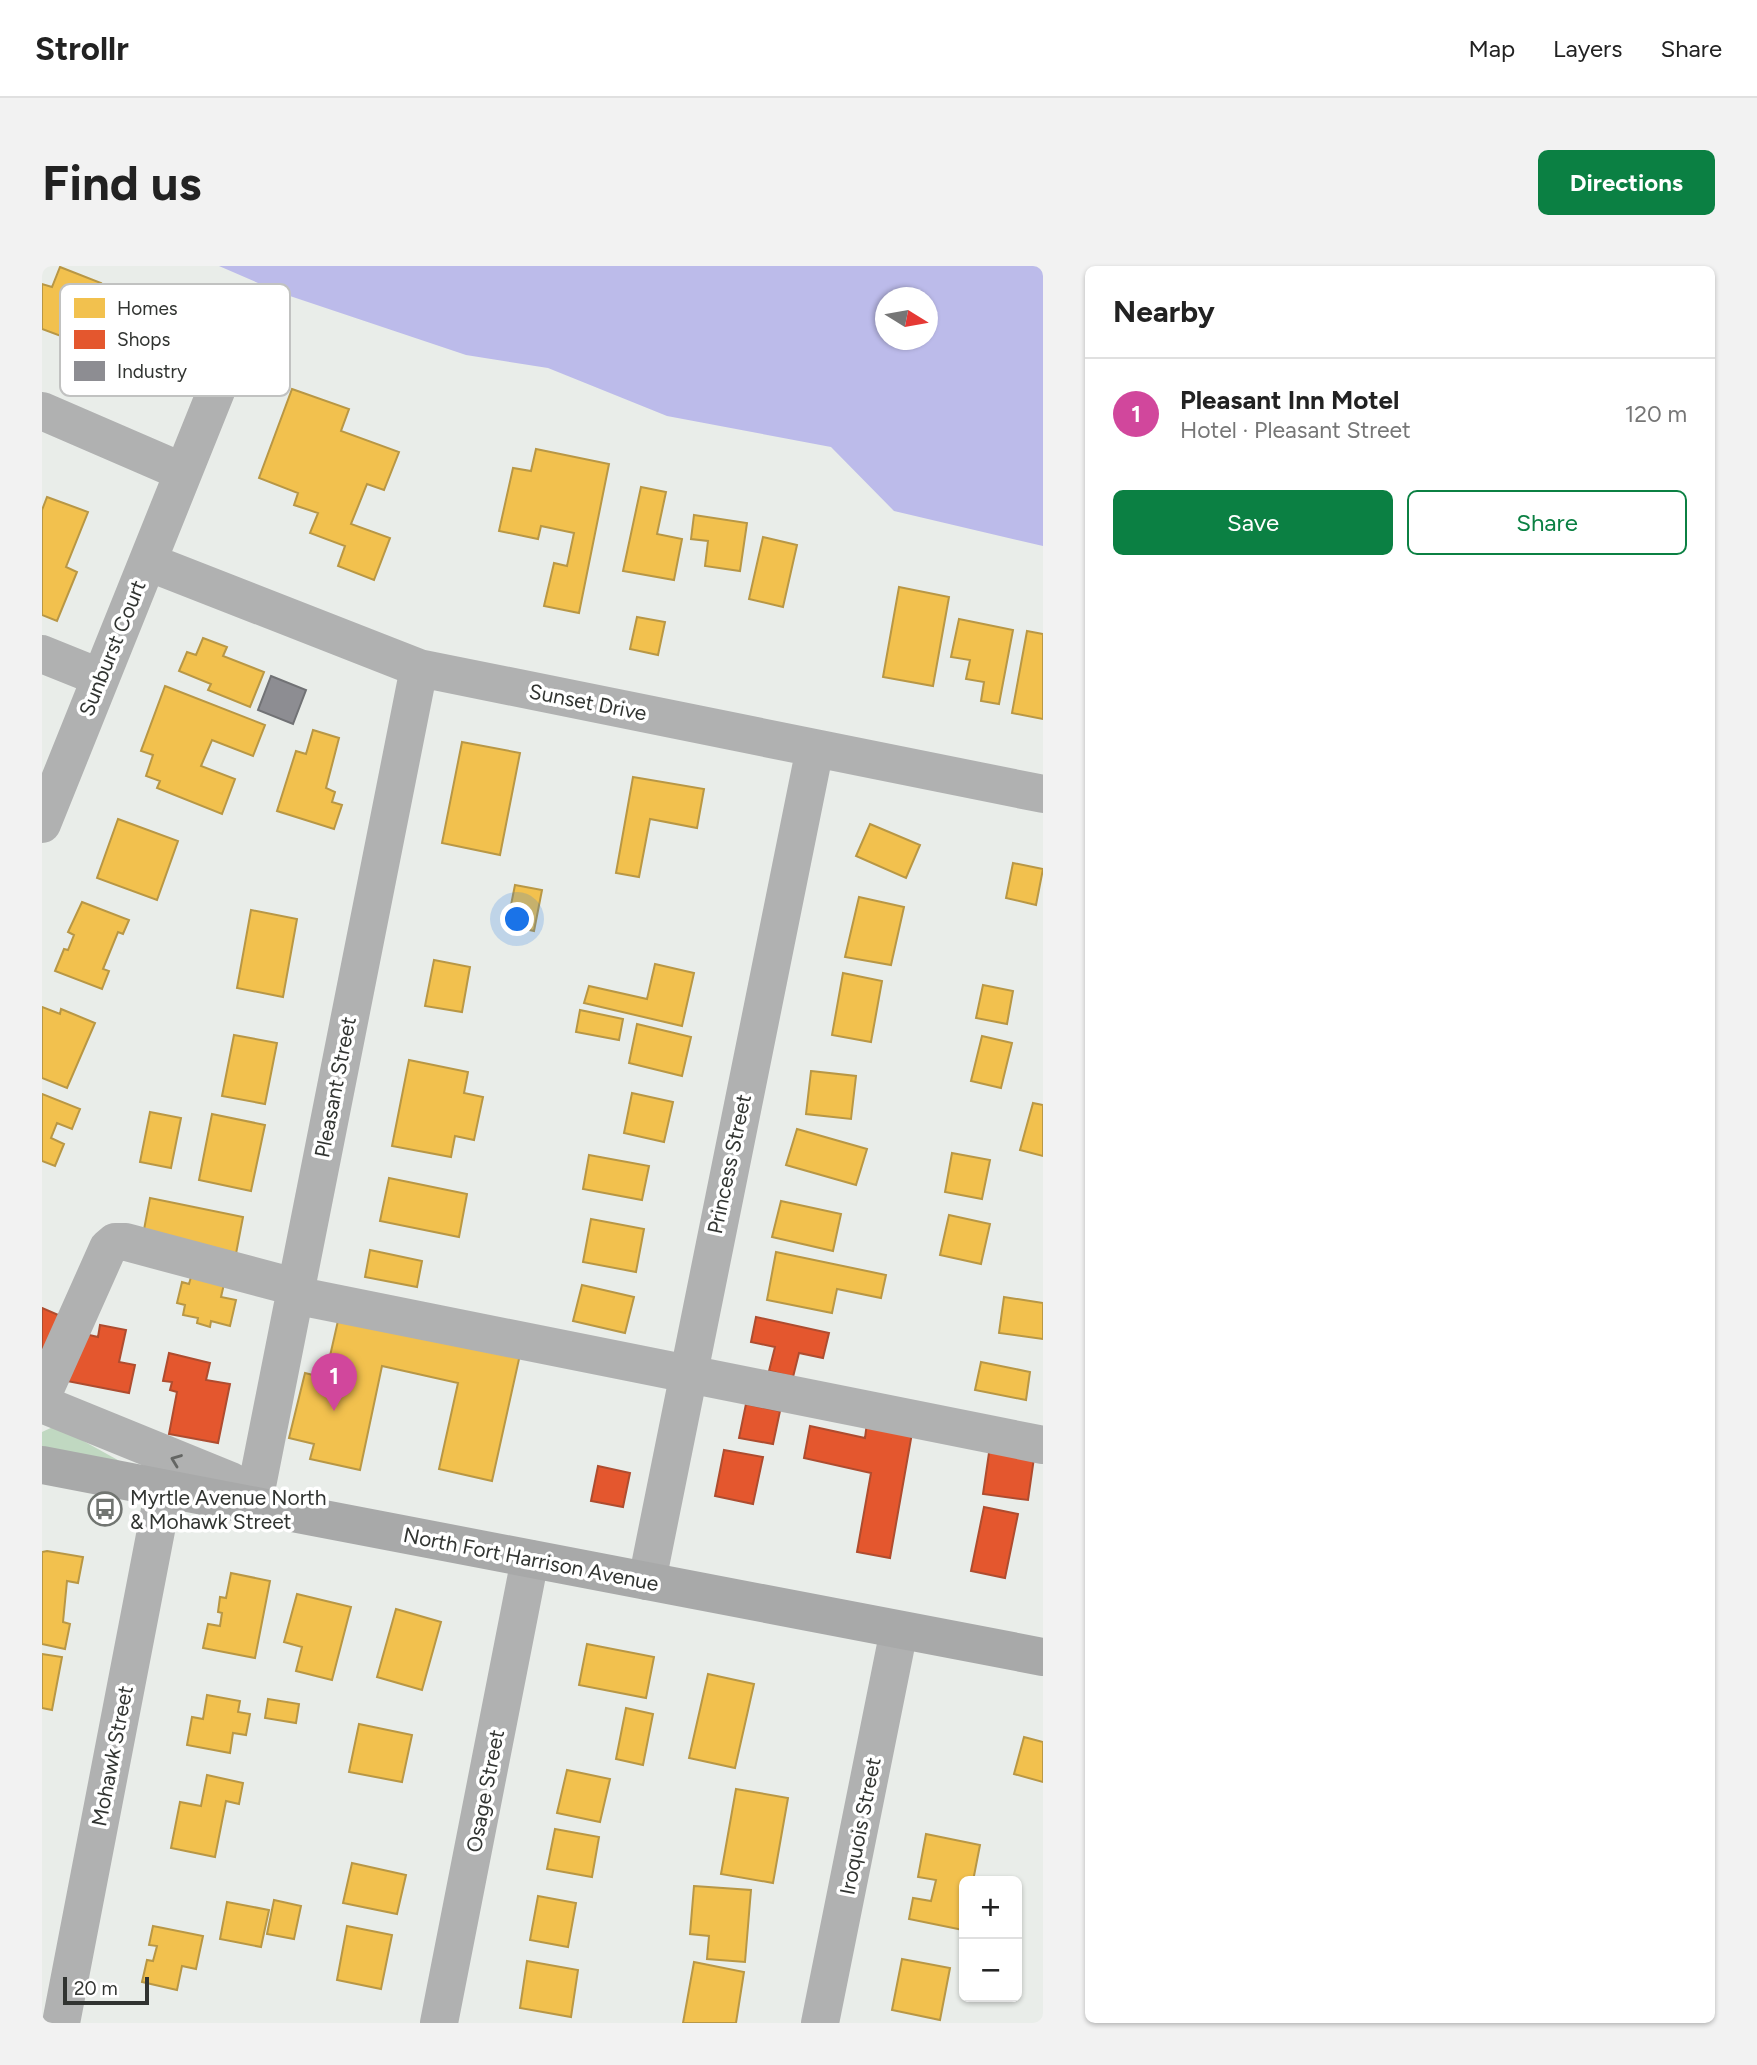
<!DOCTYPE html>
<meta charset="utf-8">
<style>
body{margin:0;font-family:Figtree,sans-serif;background:#f2f2f2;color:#222}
.controls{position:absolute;right:21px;bottom:21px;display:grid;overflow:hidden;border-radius:10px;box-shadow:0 2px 5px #0004}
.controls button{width:63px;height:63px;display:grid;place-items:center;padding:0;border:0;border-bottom:2px solid #e0e0e0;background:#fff;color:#222;font:35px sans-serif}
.compass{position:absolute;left:833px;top:21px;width:63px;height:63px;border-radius:50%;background:#fff;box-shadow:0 2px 5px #0004;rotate:101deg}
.scale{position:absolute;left:21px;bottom:18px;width:86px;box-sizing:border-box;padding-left:7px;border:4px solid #313431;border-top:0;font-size:19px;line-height:24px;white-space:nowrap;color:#313431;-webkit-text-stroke:5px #fff;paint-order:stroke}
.you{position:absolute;left:476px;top:654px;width:24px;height:24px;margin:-18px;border:5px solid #fff;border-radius:50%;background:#1a73e8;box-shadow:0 0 0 10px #1a73e833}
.badge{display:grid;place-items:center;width:46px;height:46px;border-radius:50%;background:#0b8043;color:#fff;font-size:23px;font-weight:700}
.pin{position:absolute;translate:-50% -58px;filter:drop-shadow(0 2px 4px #0008)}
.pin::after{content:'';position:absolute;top:37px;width:24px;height:21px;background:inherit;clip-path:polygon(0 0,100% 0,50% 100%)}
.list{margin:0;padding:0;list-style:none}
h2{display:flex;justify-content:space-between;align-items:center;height:91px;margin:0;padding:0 28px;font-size:30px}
h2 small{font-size:23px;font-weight:400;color:#767676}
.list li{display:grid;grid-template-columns:46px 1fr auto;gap:21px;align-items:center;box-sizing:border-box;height:112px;padding:0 28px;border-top:2px solid #e0e0e0}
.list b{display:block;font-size:26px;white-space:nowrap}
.list p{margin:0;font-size:23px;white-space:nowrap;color:#767676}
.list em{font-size:23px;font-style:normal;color:#767676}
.actions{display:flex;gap:14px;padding:21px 28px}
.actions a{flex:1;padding:16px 0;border:2px solid #0b8043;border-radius:10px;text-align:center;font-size:24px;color:#0b8043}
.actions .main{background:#0b8043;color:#fff}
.map{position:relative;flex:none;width:1001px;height:1757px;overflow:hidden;border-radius:10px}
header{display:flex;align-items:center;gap:42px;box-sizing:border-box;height:98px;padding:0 35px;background:#fff;border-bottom:2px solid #e0e0e0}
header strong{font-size:33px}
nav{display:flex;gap:38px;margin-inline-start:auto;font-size:24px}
.intro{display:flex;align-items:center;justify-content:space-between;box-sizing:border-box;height:168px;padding:0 42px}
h1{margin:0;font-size:49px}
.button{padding:18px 32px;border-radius:10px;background:#0b8043;color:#fff;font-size:24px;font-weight:700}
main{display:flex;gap:42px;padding:0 42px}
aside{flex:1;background:#fff;border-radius:10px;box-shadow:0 2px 5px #0004}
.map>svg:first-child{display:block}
</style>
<header>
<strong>Strollr</strong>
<nav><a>Map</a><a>Layers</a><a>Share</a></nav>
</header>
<div class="intro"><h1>Find us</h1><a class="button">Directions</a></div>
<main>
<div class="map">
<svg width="1001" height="1757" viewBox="0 0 1001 1757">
<rect width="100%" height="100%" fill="#e9ede9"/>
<!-- green -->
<path fill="#c0d8c1" d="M 13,1160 L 18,1162 L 83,1198 L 0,1182 L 0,1166 Z"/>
<!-- water -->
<path fill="#bcbbea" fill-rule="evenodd" d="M 177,0 L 1001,0 L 1001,280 L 852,245 L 789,181 L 625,150 L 506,102 L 424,89 L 239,27 ZM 844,32 L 886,32 L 886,74 L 844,74 Z"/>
<!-- homes -->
<path fill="#f2c14e" stroke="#b89745" stroke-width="2" d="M 18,1 L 59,17 L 35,76 L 0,63 L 0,18 L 10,21 Z
M 250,123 L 307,143 L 299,165 L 357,186 L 342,224 L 325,218 L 309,258 L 348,272 L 332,314 L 296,300 L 303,280 L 268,267 L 276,247 L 252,239 L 256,227 L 217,212 Z
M 494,183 L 567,198 L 537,347 L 502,340 L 512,297 L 525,300 L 532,267 L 499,260 L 496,273 L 457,265 L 471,202 L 489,205 Z
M 599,221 L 624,226 L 615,268 L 640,273 L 632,314 L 581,305 Z
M 5,231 L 46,246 L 24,301 L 35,306 L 15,355 L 0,349 L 0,244 Z
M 652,249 L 705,257 L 698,305 L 663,300 L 666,275 L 649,273 Z
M 721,271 L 755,279 L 741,341 L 707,333 Z
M 857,321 L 907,331 L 891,420 L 841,411 Z
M 595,351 L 623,356 L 616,389 L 588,383 Z
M 917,353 L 971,364 L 957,438 L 939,435 L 942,416 L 924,413 L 928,394 L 909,391 Z
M 985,365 L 1001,368 L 1001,453 L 970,447 Z
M 161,372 L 185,381 L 181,390 L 222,406 L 208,441 L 166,424 L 169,418 L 137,405 L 145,386 L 154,389 Z
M 123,420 L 223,459 L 211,490 L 170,474 L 159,500 L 193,513 L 180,548 L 115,522 L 118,515 L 104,510 L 111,489 L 99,485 Z
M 271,464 L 297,472 L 284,522 L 293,526 L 290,536 L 300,539 L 292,563 L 235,545 L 254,485 L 264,488 Z
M 420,476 L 478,487 L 458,589 L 400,577 Z
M 591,511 L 662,523 L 655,562 L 608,553 L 597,611 L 574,607 Z
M 76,553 L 136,575 L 115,634 L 55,612 Z
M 828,558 L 878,579 L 864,612 L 814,590 Z
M 971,597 L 1001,603 L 994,639 L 964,632 Z
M 473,619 L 500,624 L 492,665 L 465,659 Z
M 817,631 L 862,641 L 849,699 L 803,691 Z
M 40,636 L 87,654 L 81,668 L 76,666 L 61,703 L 67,705 L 60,723 L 13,705 L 22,683 L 26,684 L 32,669 L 26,666 Z
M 209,644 L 255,653 L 241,731 L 195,722 Z
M 392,694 L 428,701 L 420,746 L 383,740 Z
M 613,698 L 652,707 L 640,760 L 542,737 L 547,720 L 605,733 Z
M 801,707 L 840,715 L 829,776 L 790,769 Z
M 941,719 L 971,725 L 965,758 L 934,752 Z
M 0,741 L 18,748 L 19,743 L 53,757 L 25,822 L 0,812 Z
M 538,744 L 581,753 L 577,774 L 534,766 Z
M 595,758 L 649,771 L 640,810 L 587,797 Z
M 192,769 L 235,777 L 223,838 L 180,830 Z
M 940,770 L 970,777 L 959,822 L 929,815 Z
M 367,794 L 426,806 L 422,827 L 441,831 L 432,874 L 413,870 L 409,891 L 350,880 Z
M 769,805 L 814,810 L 809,853 L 764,848 Z
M 590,827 L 631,836 L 622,876 L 582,867 Z
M 0,828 L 38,843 L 30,863 L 15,857 L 9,872 L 22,878 L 13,900 L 0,895 Z
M 991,837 L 1001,839 L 1001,890 L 978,884 Z
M 108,846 L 139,852 L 129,902 L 98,896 Z
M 170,848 L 223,859 L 209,925 L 157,914 Z
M 755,863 L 825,883 L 814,919 L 744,899 Z
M 910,887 L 948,894 L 940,933 L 903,926 Z
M 547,889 L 607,900 L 600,934 L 541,923 Z
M 347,912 L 425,928 L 417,971 L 338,955 Z
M 108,932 L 201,951 L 193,993 L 100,974 Z
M 739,935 L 799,948 L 791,985 L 730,971 Z
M 907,949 L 948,958 L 939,998 L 898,989 Z
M 549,953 L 602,963 L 594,1006 L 541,996 Z
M 328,984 L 380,995 L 375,1021 L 323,1011 Z
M 734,986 L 844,1009 L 839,1032 L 795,1023 L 790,1047 L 725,1034 Z
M 149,1011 L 182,1018 L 179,1031 L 194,1034 L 188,1060 L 169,1055 L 168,1061 L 155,1057 L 156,1052 L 141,1049 L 143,1039 L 135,1037 L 140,1016 L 147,1018 Z
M 540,1019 L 592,1031 L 583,1067 L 531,1055 Z
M 962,1031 L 1001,1037 L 1001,1073 L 957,1067 Z
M 298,1046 L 479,1084 L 450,1215 L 397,1203 L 416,1117 L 340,1100 L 318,1204 L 268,1193 L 272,1178 L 247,1172 L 263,1107 L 283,1112 Z
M 939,1096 L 988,1106 L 984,1134 L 933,1124 Z
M 5,1285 L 41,1291 L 36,1317 L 25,1315 L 21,1356 L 28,1358 L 23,1383 L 0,1378 L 0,1286 Z
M 189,1307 L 228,1315 L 213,1392 L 161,1382 L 166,1358 L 178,1360 L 180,1347 L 176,1346 L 178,1331 L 184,1332 Z
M 255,1328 L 309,1341 L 290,1414 L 254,1405 L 260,1381 L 242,1376 Z
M 354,1343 L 399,1356 L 380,1424 L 335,1411 Z
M 545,1378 L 612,1391 L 604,1432 L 537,1419 Z
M 0,1388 L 20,1391 L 10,1444 L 0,1442 Z
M 666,1408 L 712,1418 L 693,1502 L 647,1492 Z
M 165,1429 L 198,1435 L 196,1446 L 208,1448 L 204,1469 L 191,1467 L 188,1487 L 145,1479 L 150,1451 L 161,1453 Z
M 226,1433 L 257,1438 L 254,1457 L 223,1452 Z
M 584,1442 L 611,1448 L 601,1499 L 574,1493 Z
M 317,1458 L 370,1469 L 360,1516 L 307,1506 Z
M 982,1471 L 1001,1476 L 1001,1516 L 972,1508 Z
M 525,1504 L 568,1513 L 558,1556 L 515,1547 Z
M 165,1509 L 201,1517 L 197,1538 L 184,1535 L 173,1591 L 129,1582 L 138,1536 L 159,1540 Z
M 694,1523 L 746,1532 L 731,1617 L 679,1608 Z
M 513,1563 L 557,1571 L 550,1611 L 505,1603 Z
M 884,1568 L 938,1579 L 931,1615 L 922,1615 L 921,1664 L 867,1653 L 871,1632 L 889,1635 L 894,1614 L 876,1611 Z
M 310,1597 L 364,1609 L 355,1648 L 301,1637 Z
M 652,1620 L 709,1624 L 703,1696 L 665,1693 L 667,1670 L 648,1668 Z
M 496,1630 L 534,1637 L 526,1681 L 488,1674 Z
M 232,1634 L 259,1640 L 252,1673 L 225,1668 Z
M 185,1636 L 227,1644 L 219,1681 L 178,1673 Z
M 111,1660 L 161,1670 L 154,1703 L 140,1700 L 135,1724 L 100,1716 L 105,1694 L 111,1695 L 115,1680 L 107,1679 Z
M 305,1660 L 350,1669 L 339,1723 L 295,1714 Z
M 860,1693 L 908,1702 L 898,1754 L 850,1744 Z
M 485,1695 L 536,1704 L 529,1751 L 478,1742 Z
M 652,1696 L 702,1706 L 694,1757 L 641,1757 Z"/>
<!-- shops -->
<path fill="#e4572e" stroke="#ae4c2f" stroke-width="2" d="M 0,1042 L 21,1051 L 0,1100 Z
M 714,1051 L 787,1067 L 781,1092 L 757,1087 L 751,1111 L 727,1105 L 733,1081 L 709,1076 Z
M 58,1059 L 84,1064 L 77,1096 L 93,1099 L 87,1127 L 25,1115 L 34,1066 L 56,1071 Z
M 127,1087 L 168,1097 L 164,1114 L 188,1118 L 176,1177 L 127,1168 L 135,1126 L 128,1124 L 130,1116 L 121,1115 Z
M 704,1138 L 738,1145 L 731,1178 L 697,1172 Z
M 825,1157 L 870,1167 L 848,1292 L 815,1286 L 829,1207 L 762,1192 L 768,1160 L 823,1172 Z
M 948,1180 L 993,1185 L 986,1234 L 941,1228 Z
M 682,1184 L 721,1191 L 711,1238 L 673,1230 Z
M 556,1200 L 588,1207 L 581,1241 L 549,1235 Z
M 942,1241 L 976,1248 L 963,1312 L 929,1305 Z"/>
<!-- industry -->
<path fill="#8d8d92" stroke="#717275" stroke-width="2" d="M 229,410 L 264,424 L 251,458 L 216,444 Z"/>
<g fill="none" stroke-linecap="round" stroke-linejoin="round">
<!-- minor -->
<path stroke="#b0b1b1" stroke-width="38" d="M 0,145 L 141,206
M 106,296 L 377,402 L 1001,528
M 0,388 L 57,411
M 0,558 L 191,83
M 252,1029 L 1001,1179
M 0,1130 L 66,982 L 73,976 L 84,976 L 253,1021
M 0,1138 L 189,1215 L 211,1240
M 211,1240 L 377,402
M 605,1315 L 773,482
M 19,1757 L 122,1223
M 397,1757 L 488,1293
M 778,1757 L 857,1364"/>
<!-- major -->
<path stroke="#a8a9a9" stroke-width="38" d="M 0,1199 L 1001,1391"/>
</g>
<!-- one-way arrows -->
<defs><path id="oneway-chevron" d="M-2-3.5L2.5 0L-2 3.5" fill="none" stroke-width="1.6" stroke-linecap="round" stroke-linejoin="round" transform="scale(1.75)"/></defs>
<use stroke="#646664" href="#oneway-chevron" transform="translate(134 1194) rotate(-159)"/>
<!-- icons -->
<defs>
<symbol id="bus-ring" viewBox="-11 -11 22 22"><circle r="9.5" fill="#fff" stroke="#717571" stroke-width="1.5"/><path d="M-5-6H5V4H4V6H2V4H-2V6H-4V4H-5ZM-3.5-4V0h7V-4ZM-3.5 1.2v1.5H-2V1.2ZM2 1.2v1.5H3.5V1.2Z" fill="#717571"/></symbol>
</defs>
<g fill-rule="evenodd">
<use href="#bus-ring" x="44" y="1224" width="38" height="38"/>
</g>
<g text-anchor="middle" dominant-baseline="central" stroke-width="7" stroke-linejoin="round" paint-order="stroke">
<!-- street labels -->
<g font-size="21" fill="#313431" stroke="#fff">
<text transform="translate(70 382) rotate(-68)">Sunburst Court</text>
<text transform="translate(546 436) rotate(11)">Sunset Drive</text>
<text transform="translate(293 821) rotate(-79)">Pleasant Street</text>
<text transform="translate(687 898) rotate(-78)">Princess Street</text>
<text transform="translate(489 1293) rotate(11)">North Fort Harrison Avenue</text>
<text transform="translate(70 1490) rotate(-79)">Mohawk Street</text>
<text transform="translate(443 1525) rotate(-79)">Osage Street</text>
<text transform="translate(818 1560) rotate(-79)">Iroquois Street</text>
</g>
<!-- poi labels -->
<g font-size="21" fill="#313431" stroke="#fff" text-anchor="start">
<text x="88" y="1231">Myrtle Avenue North<tspan x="88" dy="24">&amp; Mohawk Street</tspan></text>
</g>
</g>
<!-- legend -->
<rect x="18" y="18" width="230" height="112" rx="10" fill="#fff" stroke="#c1c2c1" stroke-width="2"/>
<rect x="32" y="32" width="31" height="20" fill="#f2c14e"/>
<rect x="32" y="64" width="31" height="19" fill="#e4572e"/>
<rect x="32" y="95" width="31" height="20" fill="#8d8d92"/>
<g font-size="19" fill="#313431">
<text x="75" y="49">Homes</text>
<text x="75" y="80">Shops</text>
<text x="75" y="112">Industry</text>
</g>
</svg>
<div class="controls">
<button>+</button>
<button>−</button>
</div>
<svg class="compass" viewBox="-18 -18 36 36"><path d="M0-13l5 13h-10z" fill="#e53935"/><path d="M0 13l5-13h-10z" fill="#767676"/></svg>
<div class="scale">20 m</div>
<div class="you"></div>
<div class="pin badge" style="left:292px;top:1145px;background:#d1479c">1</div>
</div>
<aside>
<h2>Nearby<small></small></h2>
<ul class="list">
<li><span class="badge" style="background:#d1479c">1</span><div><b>Pleasant Inn Motel</b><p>Hotel · Pleasant Street</p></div><em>120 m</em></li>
</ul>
<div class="actions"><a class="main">Save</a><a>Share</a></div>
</aside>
</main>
